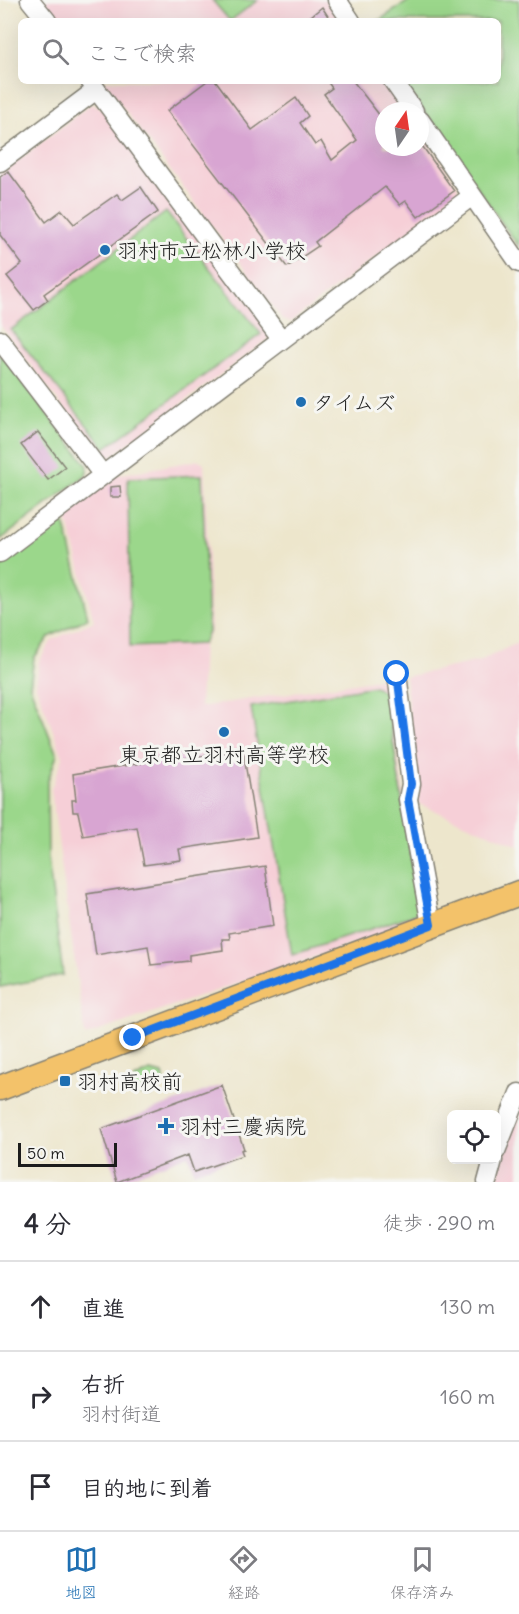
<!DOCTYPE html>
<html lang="ja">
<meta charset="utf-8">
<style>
body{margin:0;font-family:Delius,"Klee One",sans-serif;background:#f7f7f7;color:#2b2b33}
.controls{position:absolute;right:18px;bottom:18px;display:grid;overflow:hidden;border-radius:9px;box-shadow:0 6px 24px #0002}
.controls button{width:54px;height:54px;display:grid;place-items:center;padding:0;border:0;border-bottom:2px solid #e1e1e2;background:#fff;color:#2b2b33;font:30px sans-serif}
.compass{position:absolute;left:375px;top:102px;width:54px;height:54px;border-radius:50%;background:#fff;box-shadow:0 6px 24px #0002;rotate:13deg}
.scale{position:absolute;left:18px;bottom:15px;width:99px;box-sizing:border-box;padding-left:6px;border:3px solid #1c1c1c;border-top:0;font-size:16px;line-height:21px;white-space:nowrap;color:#1c1c1c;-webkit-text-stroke:4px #f6f6f2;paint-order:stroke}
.stop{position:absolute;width:18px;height:18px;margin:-14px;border:4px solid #1a73e8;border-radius:50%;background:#fff}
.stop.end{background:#1a73e8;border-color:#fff;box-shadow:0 2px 6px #0008}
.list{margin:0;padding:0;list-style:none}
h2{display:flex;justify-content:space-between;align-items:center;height:78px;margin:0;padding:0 24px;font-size:26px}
h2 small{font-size:20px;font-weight:400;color:#7c7c81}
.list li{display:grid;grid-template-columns:39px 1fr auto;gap:18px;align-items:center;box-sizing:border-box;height:90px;padding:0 24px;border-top:2px solid #e1e1e2}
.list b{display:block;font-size:22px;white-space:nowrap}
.list p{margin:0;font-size:20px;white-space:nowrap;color:#7c7c81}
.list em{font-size:20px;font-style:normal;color:#7c7c81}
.icon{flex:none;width:33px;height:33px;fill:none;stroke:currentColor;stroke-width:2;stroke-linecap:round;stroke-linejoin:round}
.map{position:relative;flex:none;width:519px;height:1182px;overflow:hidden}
.search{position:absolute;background:#fff;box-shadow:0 6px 24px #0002;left:18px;right:18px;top:18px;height:66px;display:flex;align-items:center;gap:15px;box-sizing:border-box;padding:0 21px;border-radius:9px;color:#7c7c81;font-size:22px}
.sheet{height:348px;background:#fff}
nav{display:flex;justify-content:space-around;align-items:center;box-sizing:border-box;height:84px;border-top:2px solid #e1e1e2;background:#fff;font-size:16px;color:#7c7c81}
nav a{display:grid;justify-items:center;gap:3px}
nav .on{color:#1f6fb2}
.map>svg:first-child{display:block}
</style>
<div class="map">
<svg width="519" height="1182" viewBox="0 0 519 1182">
<rect width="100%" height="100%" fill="#f6f6f2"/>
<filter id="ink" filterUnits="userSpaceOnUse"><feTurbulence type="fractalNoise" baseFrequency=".0167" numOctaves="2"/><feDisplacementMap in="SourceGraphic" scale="12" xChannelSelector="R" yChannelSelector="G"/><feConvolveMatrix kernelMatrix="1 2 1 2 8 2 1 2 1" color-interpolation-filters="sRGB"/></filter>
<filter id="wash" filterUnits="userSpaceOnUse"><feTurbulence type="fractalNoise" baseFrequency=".008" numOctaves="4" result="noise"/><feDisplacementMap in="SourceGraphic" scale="24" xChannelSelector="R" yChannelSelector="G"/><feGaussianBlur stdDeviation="1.35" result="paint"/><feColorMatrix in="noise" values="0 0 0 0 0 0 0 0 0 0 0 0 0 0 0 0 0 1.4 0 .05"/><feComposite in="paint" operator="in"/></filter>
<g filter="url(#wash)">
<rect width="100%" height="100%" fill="#ede6cc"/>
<!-- built -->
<path fill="#f6cfd7" d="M 42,0 L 328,0 L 342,21 L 58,21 Z
M 103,81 L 384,81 L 405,111 L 384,111 L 384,147 L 420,147 L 420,132 L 458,187 L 457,196 L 290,322 L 283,320 Z
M 91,104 L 104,110 L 270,331 L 268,339 L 109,458 L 101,457 L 0,325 L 0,175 Z
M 199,460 L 204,463 L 211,631 L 203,646 L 200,707 L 386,678 L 422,920 L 85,1036 L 51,789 L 63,757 L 36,686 L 39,661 L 52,640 L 94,621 L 65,511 L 111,476 Z
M 519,642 L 519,846 L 419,804 L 405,677 L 480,661 Z
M 519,1113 L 519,1182 L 497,1182 L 500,1167 Z"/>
<!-- green -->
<path fill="#9bd78b" stroke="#5c7a54" stroke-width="1.5" d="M 212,0 L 258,0 L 230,21 Z
M 410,0 L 519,0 L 519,247 L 402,81 L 498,81 L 498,21 L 378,21 Z
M 166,212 L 261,334 L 105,448 L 11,330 Z
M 0,353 L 88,466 L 86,475 L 0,540 Z
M 202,475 L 208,632 L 203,644 L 130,647 L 128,478 Z
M 62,513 L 88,618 L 49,637 L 34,658 L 30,686 L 57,755 L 47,783 L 48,859 L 63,975 L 0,987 L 0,560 Z
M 375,686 L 386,694 L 419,913 L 292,955 L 251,707 Z
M 150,1071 L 163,1074 C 167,1086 159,1092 150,1096 L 134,1094 L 130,1087 L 134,1079 Z"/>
<g id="blocks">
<!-- building -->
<path fill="#d8a5d2" d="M 322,7 L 331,21 L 305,21 Z
M 207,81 L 216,81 L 252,130 L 296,98 L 308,116 L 300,123 L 315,145 L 321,141 L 332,160 L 357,140 L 324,94 L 332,88 L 327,81 L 353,81 L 384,121 L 378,126 L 384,134 L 384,147 L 423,147 L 454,191 L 418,217 L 406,201 L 400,205 L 385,187 L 315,242 L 318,246 L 287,267 L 167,111 Z
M 8,171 L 46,222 L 62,210 L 74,224 L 117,194 L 122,200 L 141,187 L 158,212 L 44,294 L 48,300 L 34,310 L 7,276 L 22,264 L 0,235 L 0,177 Z
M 38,432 L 65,467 L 48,480 L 21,445 Z
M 120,486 L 121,497 L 110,497 L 110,487 Z
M 243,750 L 257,837 L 179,849 L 181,860 L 144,865 L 137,827 L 83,836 L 78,812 L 73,812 L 72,800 L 76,800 L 73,774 L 154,761 L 154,757 L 180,753 L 181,759 Z
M 265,866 L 273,926 L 229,933 L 230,939 L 222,939 L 223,950 L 189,955 L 189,961 L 151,965 L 148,946 L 96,955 L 87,894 Z
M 222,1085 L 244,1149 L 241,1150 L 243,1155 L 194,1172 L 188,1155 L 117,1182 L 101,1129 Z"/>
</g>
</g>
<g filter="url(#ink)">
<use href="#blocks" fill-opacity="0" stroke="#848174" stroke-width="1.5"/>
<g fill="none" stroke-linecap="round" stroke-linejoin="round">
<defs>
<path id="minor" d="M 30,0 L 47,21
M 337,0 L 351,21
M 90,81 L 281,339
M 393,81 L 414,111
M 420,120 L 519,263
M 0,162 L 96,90
M 0,340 L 103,475
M 0,553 L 472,196
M 397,674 L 411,784 L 408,799 L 431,925
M 496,1151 L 519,1093
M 487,1182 L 493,1160"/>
<path id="major" d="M 0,1088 L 519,893"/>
</defs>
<!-- minor casing -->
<use href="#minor" stroke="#848174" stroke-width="21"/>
<!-- major casing -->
<use href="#major" stroke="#848174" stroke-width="27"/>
<!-- minor -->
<use href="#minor" stroke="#fff" stroke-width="18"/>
<!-- major -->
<use href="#major" stroke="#f3c26a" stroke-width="24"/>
</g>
</g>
<g fill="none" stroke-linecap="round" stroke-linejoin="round" filter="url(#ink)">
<!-- route -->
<path stroke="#1a73e8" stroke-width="8" d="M 133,1038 L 431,925 L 408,799 L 411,784 L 397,674"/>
</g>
<!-- markers -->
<g fill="#1f6fb2" stroke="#f6f6f2" stroke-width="2">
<circle cx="105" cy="250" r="6"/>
<circle cx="301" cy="402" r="6"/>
<circle cx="224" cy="732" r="6"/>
<rect x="59" y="1075" width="12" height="12" rx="3"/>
<path d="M163 1117h6v6h6v6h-6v6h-6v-6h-6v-6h6z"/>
</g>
<g text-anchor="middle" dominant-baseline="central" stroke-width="6" stroke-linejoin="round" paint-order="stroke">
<!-- poi labels -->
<g font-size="21" fill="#1c1c1c" stroke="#f6f6f2" text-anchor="start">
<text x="117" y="250">羽村市立松林小学校</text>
<text x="313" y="402">タイムズ</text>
<text x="224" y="754" text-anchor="middle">東京都立羽村高等学校</text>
<text x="77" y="1081">羽村高校前</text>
<text x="180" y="1126">羽村三慶病院</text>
</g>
</g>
</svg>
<div class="controls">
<button><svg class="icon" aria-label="locate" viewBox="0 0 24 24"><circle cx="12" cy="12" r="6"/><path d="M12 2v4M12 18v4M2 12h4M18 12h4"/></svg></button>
</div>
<svg class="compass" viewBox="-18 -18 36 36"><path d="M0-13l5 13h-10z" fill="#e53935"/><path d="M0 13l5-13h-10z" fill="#7c7c81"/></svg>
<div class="scale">50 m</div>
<div class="stop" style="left:397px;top:674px"></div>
<div class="stop end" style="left:133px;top:1038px"></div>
<div class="search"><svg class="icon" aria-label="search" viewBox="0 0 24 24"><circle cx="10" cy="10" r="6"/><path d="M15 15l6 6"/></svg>ここで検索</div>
</div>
<section class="sheet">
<h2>4 分<small>徒歩 · 290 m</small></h2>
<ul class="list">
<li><svg class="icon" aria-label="ahead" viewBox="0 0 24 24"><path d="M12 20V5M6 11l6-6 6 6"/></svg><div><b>直進</b></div><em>130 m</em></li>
<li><svg class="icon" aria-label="right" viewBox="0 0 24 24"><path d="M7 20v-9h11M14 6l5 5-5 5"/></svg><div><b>右折</b><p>羽村街道</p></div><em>160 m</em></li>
<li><svg class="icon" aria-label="arrive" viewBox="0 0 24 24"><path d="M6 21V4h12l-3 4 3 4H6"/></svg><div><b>目的地に到着</b></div></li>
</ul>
</section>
<nav>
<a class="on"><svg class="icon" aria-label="map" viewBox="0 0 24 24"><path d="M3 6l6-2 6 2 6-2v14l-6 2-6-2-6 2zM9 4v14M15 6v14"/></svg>地図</a>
<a><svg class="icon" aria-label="directions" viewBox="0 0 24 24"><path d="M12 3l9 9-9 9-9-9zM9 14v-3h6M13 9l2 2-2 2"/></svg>経路</a>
<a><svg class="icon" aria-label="saved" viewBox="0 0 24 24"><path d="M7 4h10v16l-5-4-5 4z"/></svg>保存済み</a>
</nav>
